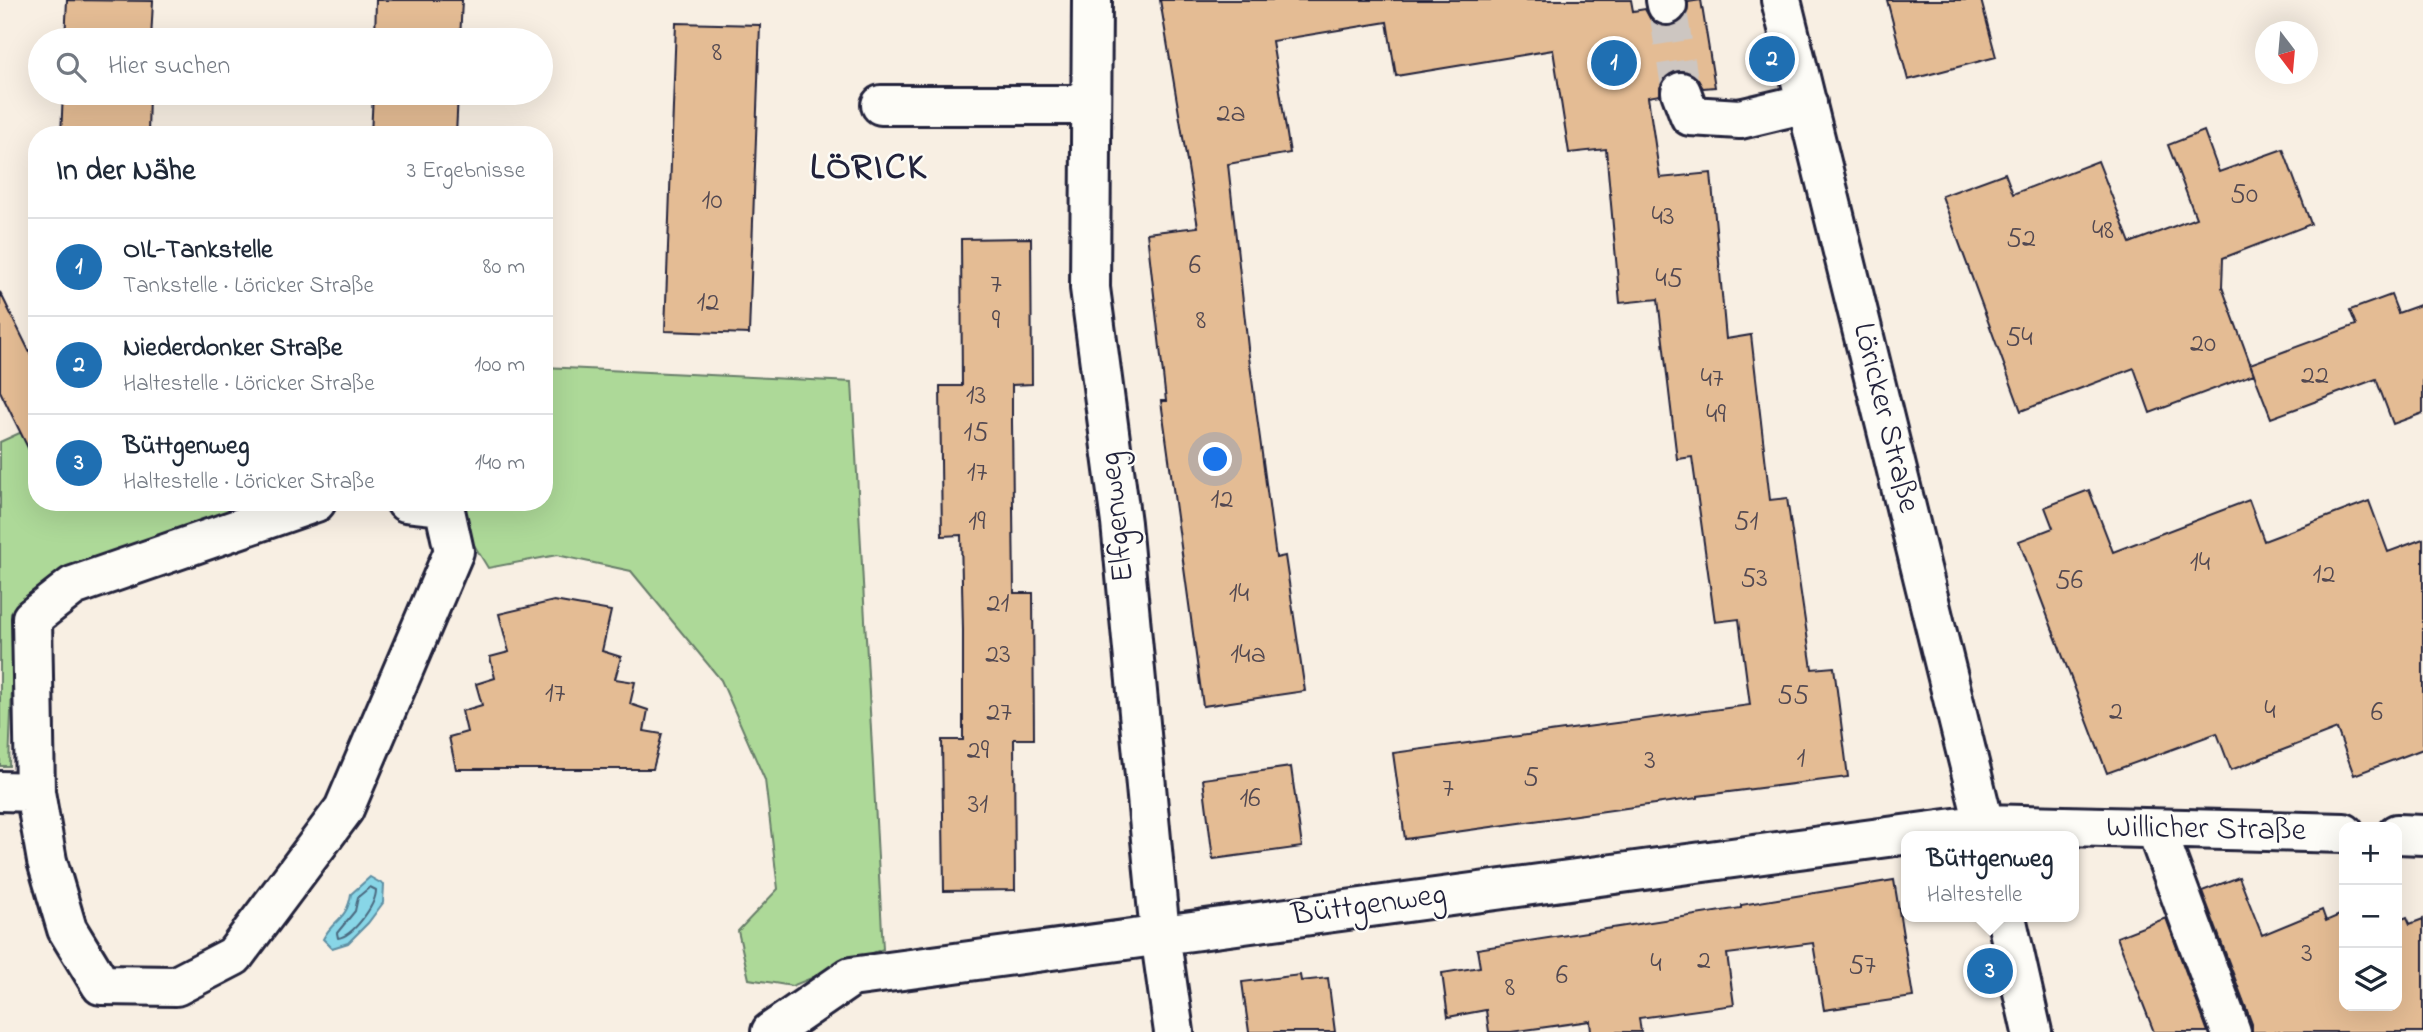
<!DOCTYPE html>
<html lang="de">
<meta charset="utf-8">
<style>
body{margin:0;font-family:"Indie Flower",sans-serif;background:#f6f6f7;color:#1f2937}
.controls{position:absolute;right:21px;bottom:21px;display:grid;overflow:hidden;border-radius:14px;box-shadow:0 7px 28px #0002}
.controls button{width:63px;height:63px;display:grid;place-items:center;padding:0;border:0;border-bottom:2px solid #e0e1e3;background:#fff;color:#1f2937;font:35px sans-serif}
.compass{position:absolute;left:2255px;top:21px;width:63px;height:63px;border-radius:50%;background:#fff;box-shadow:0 7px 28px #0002;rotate:164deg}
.you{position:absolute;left:1216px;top:460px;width:24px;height:24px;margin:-18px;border:5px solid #fff;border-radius:50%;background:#1a73e8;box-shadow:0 0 0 10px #1a73e833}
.badge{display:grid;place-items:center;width:46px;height:46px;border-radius:50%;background:#1f6fb2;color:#fff;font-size:23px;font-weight:700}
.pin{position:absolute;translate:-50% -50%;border:4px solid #fff;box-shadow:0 2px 7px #0006}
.popup{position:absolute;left:1901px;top:831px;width:178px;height:91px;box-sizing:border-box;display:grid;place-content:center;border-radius:14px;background:#fff;filter:drop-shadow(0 2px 5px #0005);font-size:23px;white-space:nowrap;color:#747a83}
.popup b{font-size:26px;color:#1f2937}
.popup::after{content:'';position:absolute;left:50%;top:100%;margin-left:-14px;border:14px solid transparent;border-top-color:#fff}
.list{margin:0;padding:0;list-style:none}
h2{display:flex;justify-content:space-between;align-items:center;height:91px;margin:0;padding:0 28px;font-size:30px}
h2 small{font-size:23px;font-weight:400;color:#747a83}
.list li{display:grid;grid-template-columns:46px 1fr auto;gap:21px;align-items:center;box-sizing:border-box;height:98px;padding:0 28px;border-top:2px solid #e0e1e3}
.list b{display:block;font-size:26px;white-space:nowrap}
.list p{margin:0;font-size:23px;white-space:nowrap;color:#747a83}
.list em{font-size:23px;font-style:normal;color:#747a83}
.icon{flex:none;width:38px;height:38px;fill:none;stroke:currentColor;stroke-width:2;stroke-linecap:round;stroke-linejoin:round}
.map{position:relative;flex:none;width:2423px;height:1032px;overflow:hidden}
.search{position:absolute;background:#fff;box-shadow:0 7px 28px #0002;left:28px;top:28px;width:525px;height:77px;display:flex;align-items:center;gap:18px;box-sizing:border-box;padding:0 24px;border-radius:38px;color:#747a83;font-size:26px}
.panel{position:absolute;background:#fff;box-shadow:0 7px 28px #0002;left:28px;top:126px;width:525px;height:385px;border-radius:28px}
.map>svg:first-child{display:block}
</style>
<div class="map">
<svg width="2423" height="1032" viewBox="0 0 2423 1032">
<rect width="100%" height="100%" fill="#f8efe3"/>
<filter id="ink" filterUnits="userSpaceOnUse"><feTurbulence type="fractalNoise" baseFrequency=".0143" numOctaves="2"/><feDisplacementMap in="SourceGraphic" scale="14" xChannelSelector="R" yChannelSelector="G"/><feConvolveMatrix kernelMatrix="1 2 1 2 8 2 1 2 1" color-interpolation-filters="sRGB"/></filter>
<g filter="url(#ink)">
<!-- green -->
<path fill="#add998" stroke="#687e6a" stroke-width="2" d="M 544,367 L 852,382 L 883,949 L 792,986 L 749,979 L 738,931 L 778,889 L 765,780 L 721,680 L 631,571 L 557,555 L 488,568 L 448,502 L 544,502 Z
M 37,425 L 37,502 L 276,502 L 70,569 L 15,606 L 9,766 L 0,766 L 0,442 Z"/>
<!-- water -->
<path fill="#88d6e7" stroke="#5f8ea2" stroke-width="2" d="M 370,877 L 384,885 L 383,903 L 368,923 L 348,943 L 332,948 L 323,939 C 333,919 347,921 351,894 Z"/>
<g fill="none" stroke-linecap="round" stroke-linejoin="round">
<!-- shore -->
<path stroke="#4b6a80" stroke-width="2" d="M 370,887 L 376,890 C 376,905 353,936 338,938 L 337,933 L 355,911 L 358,897 Z"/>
</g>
<!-- building -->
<path fill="#e4bc94" stroke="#22223b" stroke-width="2" d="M 67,0 L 153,1 L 151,40 L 65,40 Z
M 376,0 L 462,0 L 460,40 L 375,40 Z
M 1160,0 L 1631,0 L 1633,11 L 1645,9 L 1651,20 L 1659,25 L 1671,26 L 1682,21 L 1687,13 L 1688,2 L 1701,0 L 1715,87 L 1703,88 L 1694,75 L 1685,71 L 1674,71 L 1664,79 L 1660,88 L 1660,95 L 1648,97 L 1660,178 L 1711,173 L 1726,339 L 1751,335 L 1770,500 L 1787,498 L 1812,669 L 1834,667 L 1848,777 L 1698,796 L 1698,798 L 1405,839 L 1393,753 L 1750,705 L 1739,619 L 1715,622 L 1692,457 L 1677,459 L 1658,299 L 1620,303 L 1606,149 L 1569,153 L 1553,50 L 1396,76 L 1387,22 L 1272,41 L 1290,153 L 1228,164 L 1249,357 L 1276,558 L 1285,556 L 1305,691 L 1203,706 L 1161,401 L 1166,401 L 1147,233 L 1198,227 Z
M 1887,0 L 1981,0 L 1996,57 L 1908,80 Z
M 676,23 L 760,25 L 749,334 L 665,331 Z
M 63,93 L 149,93 L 148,135 L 61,135 Z
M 373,93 L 458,93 L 456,135 L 371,135 Z
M 2204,131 L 2219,172 L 2283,149 L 2311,224 L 2223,258 L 2222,287 L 2254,374 L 2150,413 L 2134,368 L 2021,411 L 1942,196 L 2005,173 L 2013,194 L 2098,161 L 2130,243 L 2196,218 L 2168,145 Z
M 1031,238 L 1032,384 L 1012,385 L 1012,422 L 1014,593 L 1033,593 L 1034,739 L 1014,739 L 1015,890 L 944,891 L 942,740 L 963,740 L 963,630 L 961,535 L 942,536 L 940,386 L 962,386 L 961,239 Z
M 0,292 L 37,367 L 37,466 L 0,391 Z
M 2391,295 L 2398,313 L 2423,304 L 2423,413 L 2393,424 L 2376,379 L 2271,418 L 2250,364 L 2356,325 L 2350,310 Z
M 2089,490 L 2113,552 L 2249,500 L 2264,541 L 2369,501 L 2388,552 L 2423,539 L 2423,749 L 2354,775 L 2337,729 L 2231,770 L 2217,733 L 2107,773 L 2019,541 L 2053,528 L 2045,507 Z
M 554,601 L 611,611 L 602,651 L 621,657 L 615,679 L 635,682 L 630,704 L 648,710 L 644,731 L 662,734 L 653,769 L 456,769 L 449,737 L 467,732 L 462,711 L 482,705 L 476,684 L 495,678 L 490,657 L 509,652 L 499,614 Z
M 1291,767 L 1302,847 L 1213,859 L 1203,779 Z
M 2239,877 L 2262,935 L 2322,910 L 2326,921 L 2344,913 L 2344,1006 L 2397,1006 L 2397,921 L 2407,917 L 2410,924 L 2423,919 L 2423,1032 L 2252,1032 L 2252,1024 L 2202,891 Z
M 1894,880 L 1913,997 L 1824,1010 L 1813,943 L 1727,954 L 1734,1005 L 1639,1018 L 1641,1032 L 1591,1032 L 1590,1021 L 1511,1032 L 1489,1032 L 1486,1010 L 1448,1017 L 1442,973 L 1480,967 L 1477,949 L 1741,908 L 1741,905 Z
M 2166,918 L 2208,1032 L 2154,1032 L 2117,937 Z
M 1300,975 L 1301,981 L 1328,978 L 1335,1032 L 1249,1032 L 1242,982 Z"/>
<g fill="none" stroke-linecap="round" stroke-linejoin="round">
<!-- minor-tunnel -->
<path stroke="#cdc6c1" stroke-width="38" stroke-dasharray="38 19" stroke-linecap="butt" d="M 1667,5 L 1681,92"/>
<defs>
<path id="minor" d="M 1092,0 L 1090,288 L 1121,523 L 1160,934 L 1174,1032
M 1666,0 L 1667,5
M 1781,0 L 1987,836
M 1681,92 L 1690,116 L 1740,119 L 1807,103
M 881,105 L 1090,105
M 316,502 L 73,586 L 32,618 L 35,792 L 47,861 L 67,929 L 101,985 L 176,986 L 234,956 L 344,809 L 454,551 L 444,506 L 406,502
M 0,791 L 35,792
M 2156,829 L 2231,1032
M 2397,834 L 2423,835
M 2006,917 L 2032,1032
M 771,1032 L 851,977 L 1984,824 L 2344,833"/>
</defs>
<!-- minor casing -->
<use href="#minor" stroke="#22223b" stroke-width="44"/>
<!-- minor -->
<use href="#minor" stroke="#fdfcf7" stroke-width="38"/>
</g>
</g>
<g text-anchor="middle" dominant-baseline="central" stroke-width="5" stroke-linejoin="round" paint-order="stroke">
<!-- number labels -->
<g font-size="28" fill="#524851">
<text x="717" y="53">8</text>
<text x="1231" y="114">2a</text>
<text x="2244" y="195">50</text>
<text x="712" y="201">10</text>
<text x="1663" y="217">43</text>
<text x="2103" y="231">48</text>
<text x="2021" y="239">52</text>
<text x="1195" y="266">6</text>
<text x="1669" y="279">45</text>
<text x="996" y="285">7</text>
<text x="708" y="303">12</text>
<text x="996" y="321">9</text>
<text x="1201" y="321">8</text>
<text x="2019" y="338">54</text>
<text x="2203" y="344">20</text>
<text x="2315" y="376">22</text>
<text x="1712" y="379">47</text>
<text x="976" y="396">13</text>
<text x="1716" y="415">49</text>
<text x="976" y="433">15</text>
<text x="977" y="473">17</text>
<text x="1222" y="500">12</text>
<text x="977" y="522">19</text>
<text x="1746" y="522">51</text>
<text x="2200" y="563">14</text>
<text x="2324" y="575">12</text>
<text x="1754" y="579">53</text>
<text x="2069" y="581">56</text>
<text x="1239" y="594">14</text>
<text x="998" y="604">21</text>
<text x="998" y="655">23</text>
<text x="1248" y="655">14a</text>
<text x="555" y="694">17</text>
<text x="1793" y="696">55</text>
<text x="2270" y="711">4</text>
<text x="2116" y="712">2</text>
<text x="999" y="713">27</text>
<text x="2377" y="713">6</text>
<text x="978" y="751">29</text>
<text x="1801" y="759">1</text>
<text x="1650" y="761">3</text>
<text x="1531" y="778">5</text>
<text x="1448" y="789">7</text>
<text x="1250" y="799">16</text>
<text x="978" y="805">31</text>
<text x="2307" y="954">3</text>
<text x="1704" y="961">2</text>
<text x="1656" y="964">4</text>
<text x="1862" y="966">57</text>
<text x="1562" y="976">6</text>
<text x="1510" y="988">8</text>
</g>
<!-- street labels -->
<g font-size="32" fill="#22223b" stroke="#fdfcf7">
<text transform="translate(1885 418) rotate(76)">Löricker Straße</text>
<text transform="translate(1118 517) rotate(-96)">Elfgenweg</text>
<text transform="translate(2206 830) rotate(1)">Willicher Straße</text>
<text transform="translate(1369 906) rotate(-8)">Büttgenweg</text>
</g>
<!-- district labels -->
<g font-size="38" font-weight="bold" letter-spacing="2" fill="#22223b" stroke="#fdfcf7">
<text x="869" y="169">LÖRICK</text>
</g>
</g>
</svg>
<div class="controls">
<button>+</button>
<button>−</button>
<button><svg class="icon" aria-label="layers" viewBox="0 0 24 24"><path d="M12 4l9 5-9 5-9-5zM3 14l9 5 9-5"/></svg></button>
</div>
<svg class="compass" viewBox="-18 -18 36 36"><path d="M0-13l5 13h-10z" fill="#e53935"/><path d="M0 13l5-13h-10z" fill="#747a83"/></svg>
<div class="you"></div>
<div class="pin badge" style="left:1614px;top:63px">1</div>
<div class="pin badge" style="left:1772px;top:59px">2</div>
<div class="pin badge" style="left:1990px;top:971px">3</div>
<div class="popup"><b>Büttgenweg</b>Haltestelle</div>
<div class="search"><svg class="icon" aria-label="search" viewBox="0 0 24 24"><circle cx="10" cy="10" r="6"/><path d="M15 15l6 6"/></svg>Hier suchen</div>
<section class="panel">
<h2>In der Nähe<small>3 Ergebnisse</small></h2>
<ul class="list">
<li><span class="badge">1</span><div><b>OIL-Tankstelle</b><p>Tankstelle · Löricker Straße</p></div><em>80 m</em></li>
<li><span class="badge">2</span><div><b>Niederdonker Straße</b><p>Haltestelle · Löricker Straße</p></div><em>100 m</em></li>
<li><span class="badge">3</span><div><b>Büttgenweg</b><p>Haltestelle · Löricker Straße</p></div><em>140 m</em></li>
</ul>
</section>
</div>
